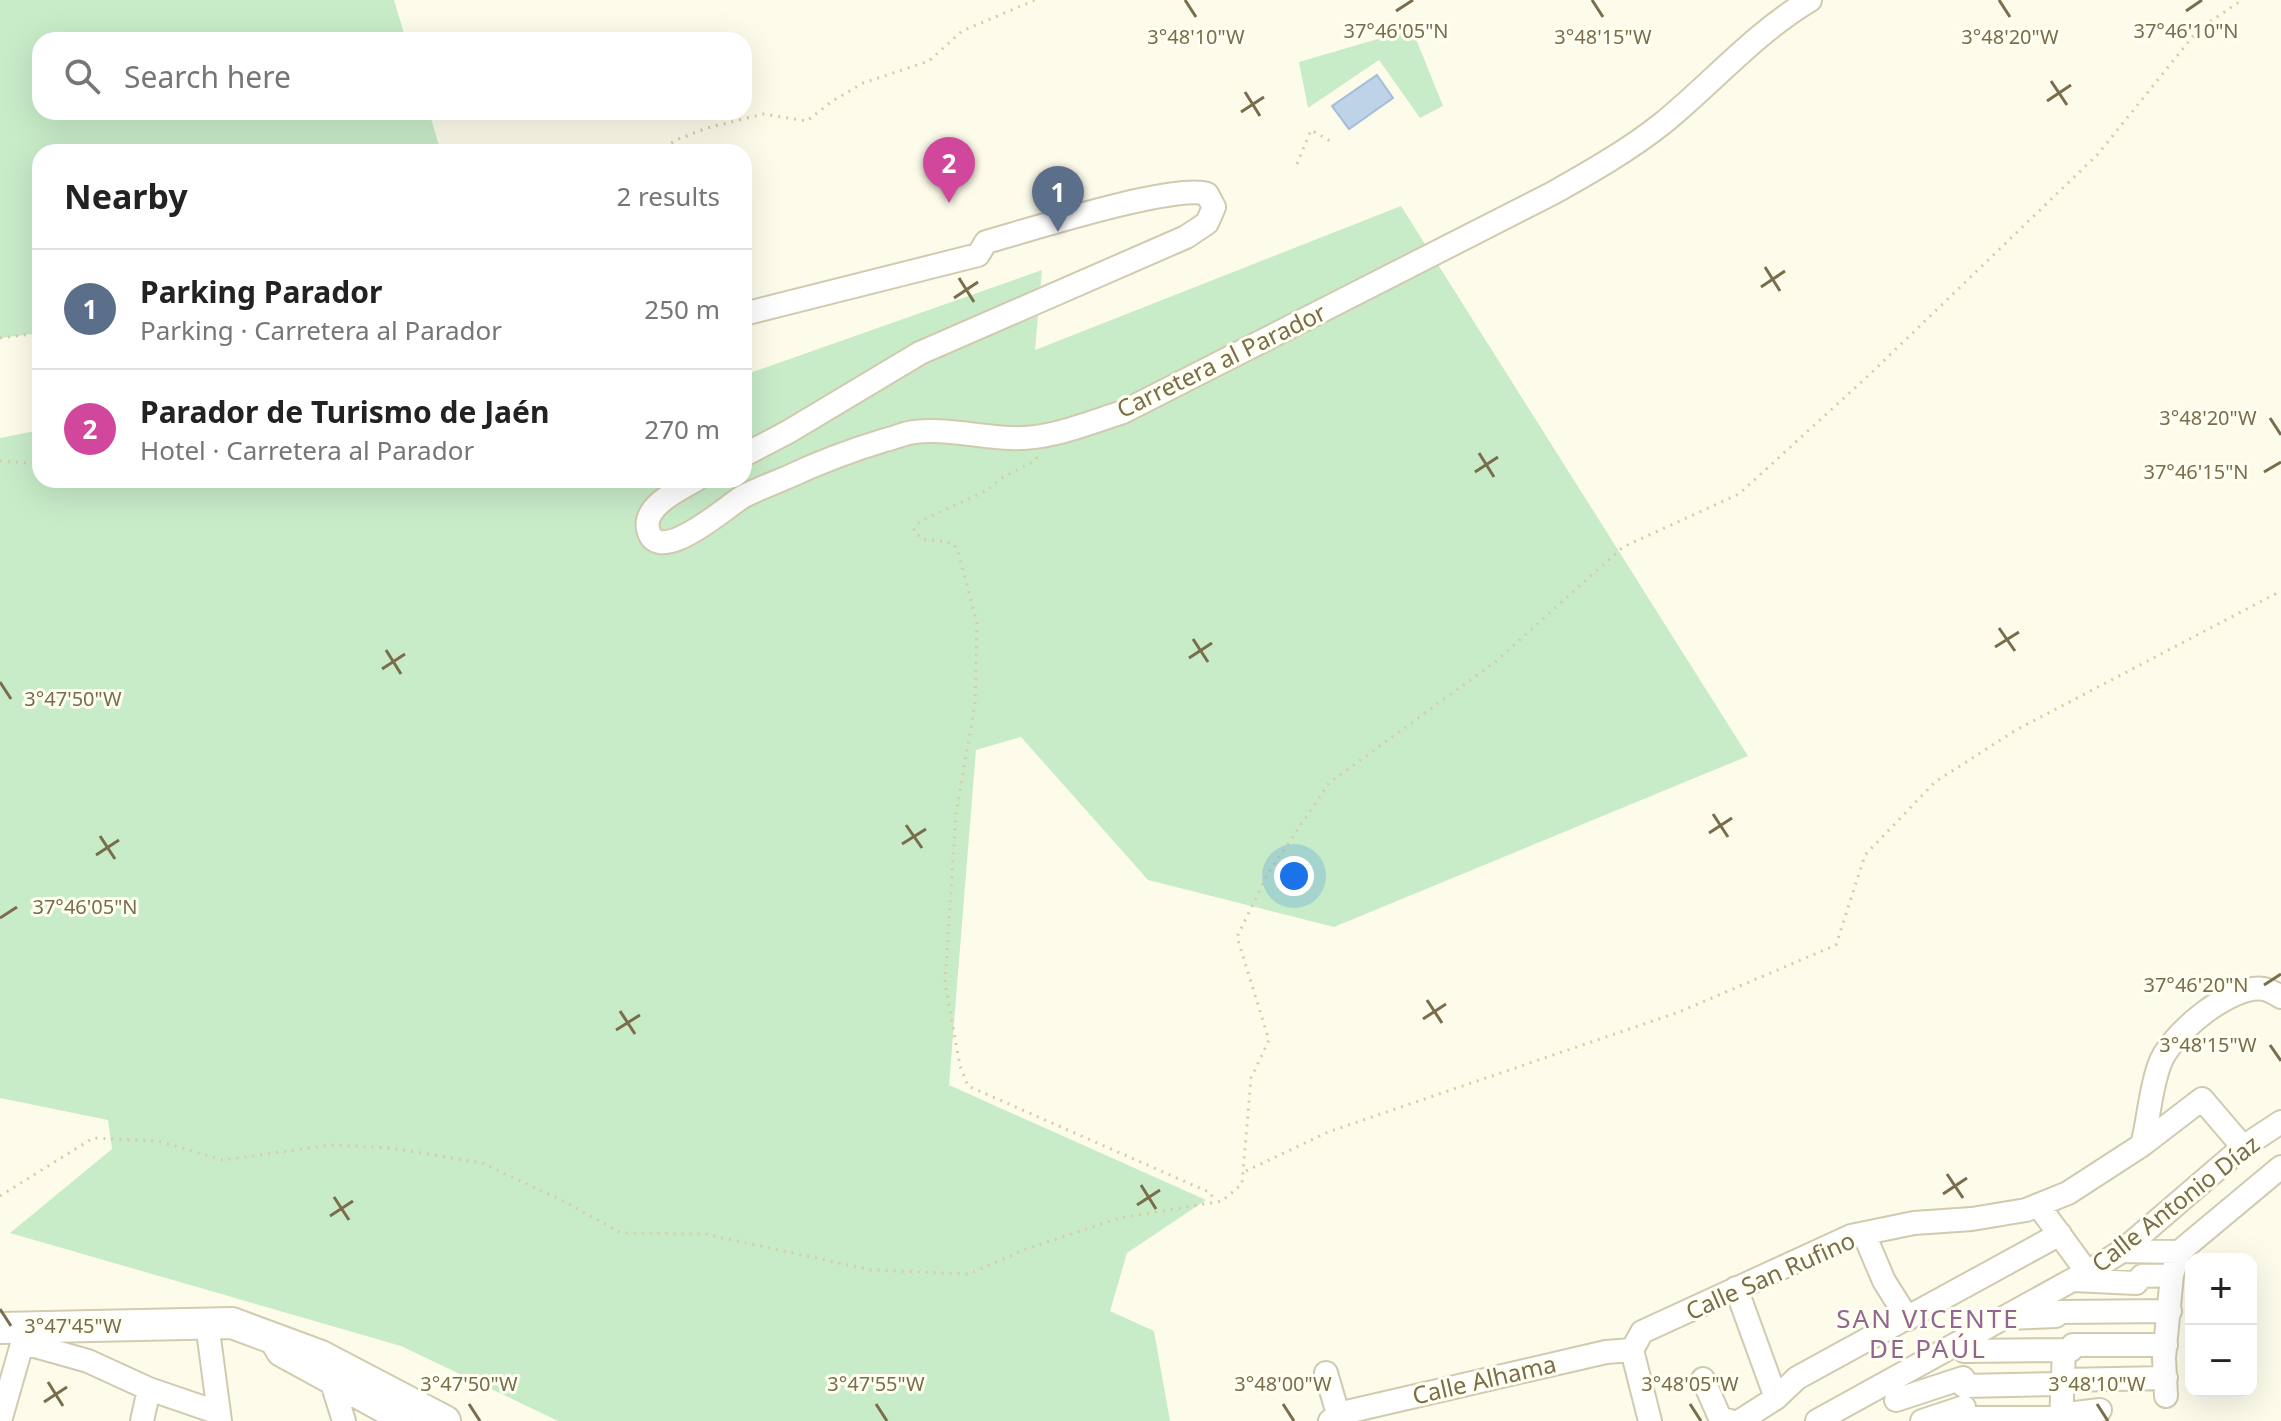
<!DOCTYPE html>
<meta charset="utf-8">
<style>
body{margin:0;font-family:"Noto Sans",sans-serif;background:#f6f6f6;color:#222}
.controls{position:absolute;right:24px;bottom:24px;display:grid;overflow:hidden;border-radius:16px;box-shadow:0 8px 32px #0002}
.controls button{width:72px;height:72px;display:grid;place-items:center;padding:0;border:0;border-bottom:2px solid #e0e0e0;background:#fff;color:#222;font:40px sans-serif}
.you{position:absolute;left:1294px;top:876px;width:28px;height:28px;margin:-20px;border:6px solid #fff;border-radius:50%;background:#1a73e8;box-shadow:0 0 0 12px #1a73e833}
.badge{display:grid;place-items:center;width:52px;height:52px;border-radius:50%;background:#0b8043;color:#fff;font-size:26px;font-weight:700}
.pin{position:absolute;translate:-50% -66px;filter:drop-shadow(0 2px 4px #0008)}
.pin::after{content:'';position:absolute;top:42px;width:28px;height:24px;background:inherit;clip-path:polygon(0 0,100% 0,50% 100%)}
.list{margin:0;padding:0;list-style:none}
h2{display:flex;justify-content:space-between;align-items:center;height:104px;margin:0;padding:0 32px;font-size:34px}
h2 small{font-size:26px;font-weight:400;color:#767676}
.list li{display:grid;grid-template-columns:52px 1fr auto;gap:24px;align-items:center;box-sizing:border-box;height:120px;padding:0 32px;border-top:2px solid #e0e0e0}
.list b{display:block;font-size:30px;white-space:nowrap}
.list p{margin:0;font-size:26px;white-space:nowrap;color:#767676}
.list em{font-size:26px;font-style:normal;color:#767676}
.icon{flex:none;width:44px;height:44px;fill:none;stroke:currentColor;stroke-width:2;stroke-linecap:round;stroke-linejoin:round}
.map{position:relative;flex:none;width:2281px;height:1421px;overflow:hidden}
.search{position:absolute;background:#fff;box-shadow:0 8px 32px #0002;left:32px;top:32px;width:720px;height:88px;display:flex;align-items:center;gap:20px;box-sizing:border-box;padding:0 28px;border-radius:24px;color:#767676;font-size:30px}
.panel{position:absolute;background:#fff;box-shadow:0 8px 32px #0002;left:32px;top:144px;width:720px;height:344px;border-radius:24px}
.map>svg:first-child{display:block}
</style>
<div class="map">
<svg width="2281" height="1421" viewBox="0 0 2281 1421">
<rect width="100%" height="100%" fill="#fdfceb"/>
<!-- green -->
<path fill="#c9ecc8" d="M 0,0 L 394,0 L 406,40 L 40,40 L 40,112 L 429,112 L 441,152 L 40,152 L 40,333 L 0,338 Z
M 1412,29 L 1443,106 L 1420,118 L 1379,60 L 1308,108 L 1299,62 Z
M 1401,206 L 1748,756 L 1334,927 L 1148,880 L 1021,737 L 976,750 L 949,1085 L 1206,1200 L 1127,1253 L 1110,1311 L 1154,1331 L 1170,1421 L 558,1421 L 401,1346 L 10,1233 L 112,1149 L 108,1120 L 0,1098 L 0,438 L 40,430 L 40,480 L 744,480 L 744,375 L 1042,270 L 1035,350 Z"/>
<!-- water -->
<path fill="#bed2e8" stroke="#a4beda" stroke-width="2" d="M 1377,75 L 1393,98 L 1349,129 L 1332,106 Z"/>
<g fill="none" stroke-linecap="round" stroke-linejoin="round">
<defs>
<path id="street" d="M 744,314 L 978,255 L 986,242 C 1026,231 1175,183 1207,194 L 1214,207 L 1207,223 L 1186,237 L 920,353 L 788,432 L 744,455
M 696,480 C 680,489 643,506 648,529 C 657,570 729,504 744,496 C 758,489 774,483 788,477 C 820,462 852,450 885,440 C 894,438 905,433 914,432 C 947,428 979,437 1011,438 C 1049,440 1088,423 1123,412 L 1553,193 C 1592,171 1629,150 1663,123 C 1712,83 1755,33 1810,0
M 2142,1145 C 2149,1119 2150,1091 2159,1066 C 2168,1036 2231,983 2264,989 C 2269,990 2276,994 2281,997
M 2038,1205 L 2087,1272
M 1864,1234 L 1884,1281 L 1908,1319
M 2122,1251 L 2179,1252 L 2281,1167
M 2073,1280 L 2136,1283 L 2142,1276 L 2172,1275
M 1736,1288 L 1776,1398
M 2006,1318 L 2056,1316 L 2057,1312 L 2170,1311
M 207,1323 L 220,1421
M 24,1343 L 88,1361 L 149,1389 L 219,1413
M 273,1344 L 279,1354 L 401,1421
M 1632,1350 L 1642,1332 L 1851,1236 L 1914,1223 L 1972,1219 L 2026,1210 L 2068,1193 L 2142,1145 L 2202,1099 L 2243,1147
M 1632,1350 L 1650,1421
M 1964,1351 L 2064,1350
M 1326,1373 L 1338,1414 L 1330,1421
M 1703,1379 L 1720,1418 L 1730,1421
M 2063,1380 L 2166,1378
M 332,1383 L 344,1421
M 1964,1386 L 2062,1384
M 2166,1396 L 2164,1358 L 2172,1275 L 2179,1252
M 1896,1400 L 1963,1378
M 1338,1414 L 1606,1352 L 1632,1350
M 1965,1418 L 2062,1418 L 2075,1413 L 2100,1410
M 0,1421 L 26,1330
M 142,1421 L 149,1389
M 1740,1421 L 1776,1398 L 1797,1378 L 2060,1234
M 1817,1421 L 2103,1263 L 2122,1251 L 2243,1147 L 2281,1122
M 1922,1421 L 1964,1407
M 2061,1421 L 2064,1350 L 2071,1350 L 2073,1345 L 2166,1345"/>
<path id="secondary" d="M 0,1328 L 232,1323 L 321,1356 L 445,1421"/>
</defs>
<!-- street casing -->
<use href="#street" stroke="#d0caaf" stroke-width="26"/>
<!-- secondary casing -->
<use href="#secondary" stroke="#d3cbad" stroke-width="34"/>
<!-- path -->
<path stroke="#d9cca4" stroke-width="3" stroke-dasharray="2 6" stroke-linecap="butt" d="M 658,152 L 676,140 L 707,128 L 763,114 L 807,121 L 831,102 L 863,83 L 929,61 L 962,31 L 1035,0
M 1297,164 L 1311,130 L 1334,143
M 0,338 L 40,333
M 1037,457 L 1036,460 L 1000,479 L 988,490 L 920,521 L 914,530 L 922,539 L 953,543 L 958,551 L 977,623 L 975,704 L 956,814 L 945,983 L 960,1066 L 968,1086 L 1211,1193 L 1214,1202
M 0,461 L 40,464
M 1246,1171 L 1328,1132 L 1679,1012 L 1836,945 L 1865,855 L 1935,782 L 2016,730 L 2281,591
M 0,1196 L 93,1138 L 158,1141 L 223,1160 L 331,1145 L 391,1148 L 482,1163 L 563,1201 L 621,1233 L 705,1234 L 871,1270 L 969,1274 L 1026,1249 L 1120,1218 L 1222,1201 L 1242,1184 L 1251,1078 L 1269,1040 L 1237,937 L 1267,875 L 1329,783 L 1495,662 L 1623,547 L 1739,494 L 1868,376 L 2098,154 L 2198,30 L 2242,0"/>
<!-- street -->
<use href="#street" stroke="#fff" stroke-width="22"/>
<!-- secondary -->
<use href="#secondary" stroke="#fff" stroke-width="30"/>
</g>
<!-- ticks -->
<path fill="none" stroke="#796d4c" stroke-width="3" d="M 1185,0 L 1196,17M 1592,0 L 1603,17M 1999,0 L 2010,17M 1396,11 L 1413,0M 2186,11 L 2202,0M 2051,81 L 2067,105M 1245,92 L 1260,116M 2047,101 L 2071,85M 1241,112 L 1264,97M 1765,267 L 1780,291M 959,278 L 974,302M 1761,287 L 1785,271M 954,298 L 978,282M 2270,418 L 2281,435M 1479,453 L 1494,477M 1475,472 L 1498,457M 2264,472 L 2281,462M 1999,628 L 2015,651M 1193,639 L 1208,662M 1995,647 L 2019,632M 386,650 L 401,674M 1189,658 L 1212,643M 382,669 L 405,654M 0,682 L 11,699M 1713,814 L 1728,837M 906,825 L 922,848M 1709,833 L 1732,818M 100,836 L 115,859M 902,844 L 926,829M 96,855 L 119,840M 0,918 L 17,907M 2264,985 L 2281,974M 1427,1000 L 1442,1023M 620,1011 L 635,1034M 1423,1019 L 1446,1004M 616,1030 L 640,1015M 2270,1045 L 2281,1061M 1947,1174 L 1963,1198M 1141,1185 L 1156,1209M 1943,1194 L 1967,1178M 334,1197 L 349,1220M 1137,1205 L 1160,1190M 330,1216 L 353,1201M 0,1309 L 11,1326M 48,1382 L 63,1406M 44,1402 L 67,1387M 469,1404 L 480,1421M 876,1404 L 887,1421M 1283,1404 L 1294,1421M 1690,1404 L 1701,1421M 2097,1404 L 2108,1421"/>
<g text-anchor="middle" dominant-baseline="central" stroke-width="6" stroke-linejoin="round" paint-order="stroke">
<!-- street labels -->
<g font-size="24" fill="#796d4c" stroke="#fffff2">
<text transform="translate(1221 360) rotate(-26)">Carretera al Parador</text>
<text transform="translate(2175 1203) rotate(-38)">Calle Antonio Díaz</text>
<text transform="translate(1770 1275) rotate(-24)">Calle San Rufino</text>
<text transform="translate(1484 1379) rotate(-13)">Calle Alhama</text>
</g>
<!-- neighbourhood labels -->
<g font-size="26" letter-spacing="2" fill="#946593" stroke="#fffff2">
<text x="1928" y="1318">SAN VICENTE<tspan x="1928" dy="30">DE PAÚL</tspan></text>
</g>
</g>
<g font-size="20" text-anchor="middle" fill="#796d4c" stroke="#fffff2" stroke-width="6" stroke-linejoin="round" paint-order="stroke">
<text x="1396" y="38">37°46'05"N</text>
<text x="2186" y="38">37°46'10"N</text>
<text x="1196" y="44">3°48'10"W</text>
<text x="1603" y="44">3°48'15"W</text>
<text x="2010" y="44">3°48'20"W</text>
<text x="2208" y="425">3°48'20"W</text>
<text x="2196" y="479">37°46'15"N</text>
<text x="73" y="706">3°47'50"W</text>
<text x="85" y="914">37°46'05"N</text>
<text x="2196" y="992">37°46'20"N</text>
<text x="2208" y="1052">3°48'15"W</text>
<text x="73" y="1333">3°47'45"W</text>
<text x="469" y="1391">3°47'50"W</text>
<text x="876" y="1391">3°47'55"W</text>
<text x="1283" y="1391">3°48'00"W</text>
<text x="1690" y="1391">3°48'05"W</text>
<text x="2097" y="1391">3°48'10"W</text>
</g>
</svg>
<div class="controls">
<button>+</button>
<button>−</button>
</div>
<div class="you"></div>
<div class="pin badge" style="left:1058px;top:232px;background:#5c6f8a">1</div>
<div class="pin badge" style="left:949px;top:203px;background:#d1479c">2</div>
<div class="search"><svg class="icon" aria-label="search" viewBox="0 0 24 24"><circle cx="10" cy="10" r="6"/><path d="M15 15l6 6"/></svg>Search here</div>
<section class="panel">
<h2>Nearby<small>2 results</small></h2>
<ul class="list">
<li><span class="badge" style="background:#5c6f8a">1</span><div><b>Parking Parador</b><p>Parking · Carretera al Parador</p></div><em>250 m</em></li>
<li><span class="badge" style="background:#d1479c">2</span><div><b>Parador de Turismo de Jaén</b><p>Hotel · Carretera al Parador</p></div><em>270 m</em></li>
</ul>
</section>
</div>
